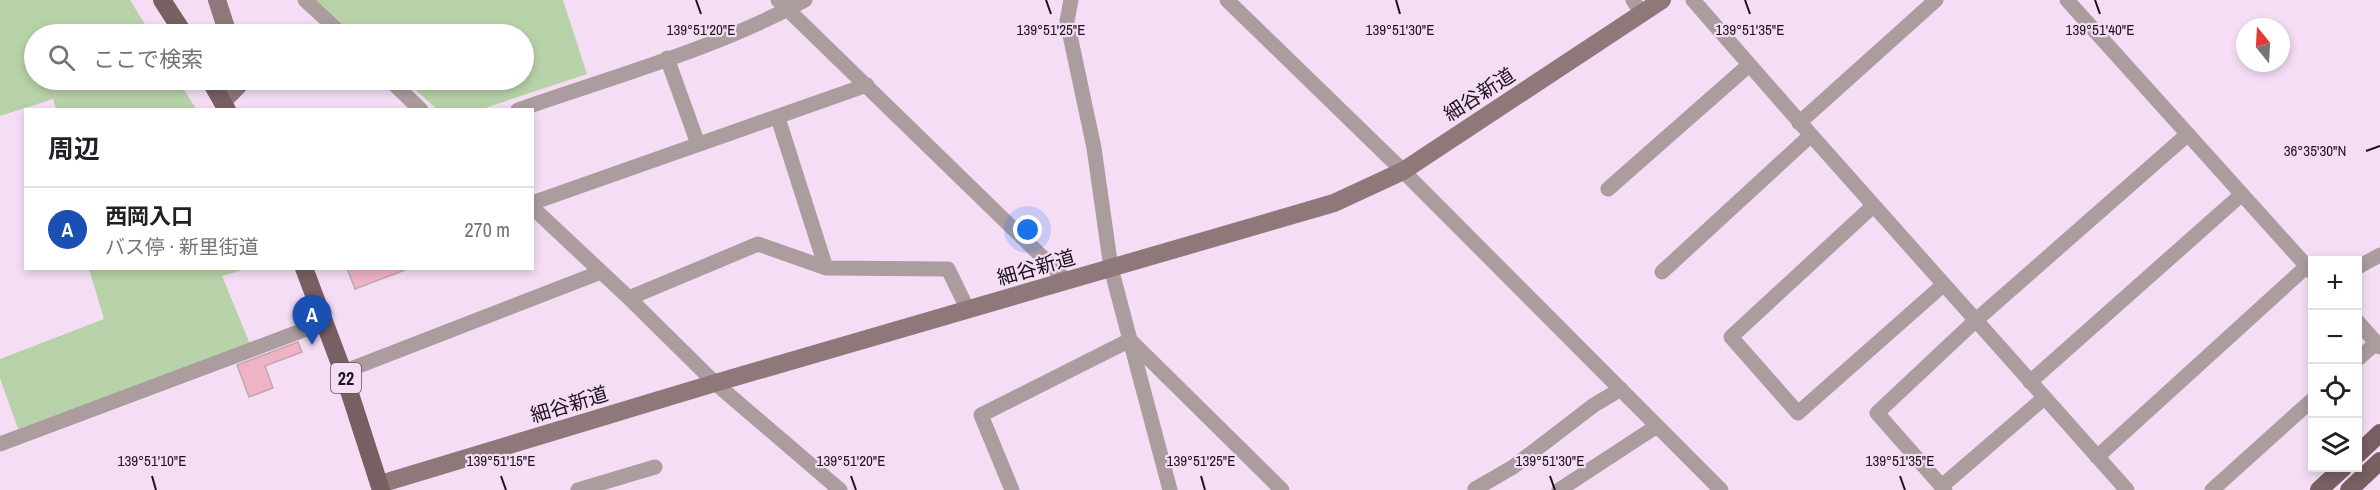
<!DOCTYPE html>
<html lang="ja">
<meta charset="utf-8">
<style>
body{margin:0;font-family:"Archivo Narrow","Noto Sans JP",sans-serif;background:#f6f6f6;color:#202124}
.controls{position:absolute;right:18px;bottom:18px;display:grid;overflow:hidden;border-radius:0px;box-shadow:0 3px 9px #0003}
.controls button{width:54px;height:54px;display:grid;place-items:center;padding:0;border:0;border-bottom:2px solid #e0e0e0;background:#fff;color:#202124;font:30px sans-serif}
.compass{position:absolute;left:2236px;top:18px;width:54px;height:54px;border-radius:50%;background:#fff;box-shadow:0 3px 9px #0003;rotate:342deg}
.you{position:absolute;left:1028px;top:230px;width:21px;height:21px;margin:-15px;border:4px solid #fff;border-radius:50%;background:#1a73e8;box-shadow:0 0 0 9px #1a73e833}
.badge{display:grid;place-items:center;width:39px;height:39px;border-radius:50%;background:#468999;color:#fff;font-size:20px;font-weight:700}
.pin{position:absolute;translate:-50% -50px;filter:drop-shadow(0 2px 3px #0008)}
.pin::after{content:'';position:absolute;top:32px;width:21px;height:18px;background:inherit;clip-path:polygon(0 0,100% 0,50% 100%)}
.list{margin:0;padding:0;list-style:none}
h2{display:flex;justify-content:space-between;align-items:center;height:78px;margin:0;padding:0 24px;font-size:26px}
h2 small{font-size:20px;font-weight:400;color:#757577}
.list li{display:grid;grid-template-columns:39px 1fr auto;gap:18px;align-items:center;box-sizing:border-box;height:84px;padding:0 24px;border-top:2px solid #e0e0e0}
.list b{display:block;font-size:22px;white-space:nowrap}
.list p{margin:0;font-size:20px;white-space:nowrap;color:#757577}
.list em{font-size:20px;font-style:normal;color:#757577}
.icon{flex:none;width:33px;height:33px;fill:none;stroke:currentColor;stroke-width:2;stroke-linecap:round;stroke-linejoin:round}
.map{position:relative;flex:none;width:2380px;height:490px;overflow:hidden}
.search{position:absolute;background:#fff;box-shadow:0 3px 9px #0003;left:24px;top:24px;width:510px;height:66px;display:flex;align-items:center;gap:15px;box-sizing:border-box;padding:0 21px;border-radius:33px;color:#757577;font-size:22px}
.panel{position:absolute;background:#fff;box-shadow:0 3px 9px #0003;left:24px;top:108px;width:510px;height:162px;border-radius:0px}
.map>svg:first-child{display:block}
</style>
<div class="map">
<svg width="2380" height="490" viewBox="0 0 2380 490">
<rect width="100%" height="100%" fill="#f5def5"/>
<!-- green -->
<path fill="#b7d2a8" d="M 0,0 L 130,0 L 151,34 L 34,34 L 34,80 L 178,80 L 196,109 L 56,109 L 53,99 L 0,116 Z
M 316,0 L 563,0 L 587,74 L 482,109 L 437,109 L 404,80 L 524,80 L 524,34 L 354,34 Z
M 89,269 L 246,269 L 222,276 L 250,344 L 18,429 L 0,378 L 0,359 L 104,319 Z"/>
<!-- building -->
<path fill="#efb3c6" stroke="#c5a5af" stroke-width="1.5" d="M 347,268 L 405,268 L 405,270 L 355,289 Z
M 298,342 L 302,352 L 265,366 L 273,388 L 249,397 L 237,365 Z"/>
<g fill="none" stroke-linecap="round" stroke-linejoin="round">
<!-- street -->
<path stroke="#ab9c9d" stroke-width="15" d="M 305,0 L 342,34
M 778,0 L 1067,281
M 1071,0 L 1067,21 L 1094,148 L 1111,268 L 1130,340 L 1282,490
M 1227,0 L 1403,171 L 1721,490
M 1633,0 L 1642,14
M 1693,0 L 1811,135 L 2127,490
M 2067,0 L 2312,272
M 667,58 L 698,144
M 390,80 L 421,110
M 518,110 C 612,77 718,48 805,0
M 778,118 L 826,268 L 948,269 L 968,310
M 1799,123 L 1936,0
M 1608,189 L 1749,65
M 532,203 L 867,85
M 1873,206 L 1731,337 L 1798,413 L 1943,285
M 532,207 L 629,298 L 715,383 L 840,490
M 2358,267 L 2380,255
M 1662,272 L 1811,135
M 629,298 L 758,244 L 826,268
M 2358,322 L 2380,347
M 2358,359 L 2376,343
M 343,372 L 601,272
M 2030,382 L 2242,194
M 0,444 L 325,322
M 2097,457 L 2307,266
M 1942,486 L 2044,398
M 1475,489 L 1513,467 L 1594,405 L 1621,389
M 578,490 L 655,467
M 1012,490 L 981,415 L 1130,340 L 1170,490
M 1559,490 L 1657,426
M 1945,490 L 1877,413 L 1975,321 L 2188,134
M 2212,490 L 2312,400"/>
<!-- secondary -->
<path stroke="#8e787a" stroke-width="18" d="M 217,0 L 228,34
M 223,101 L 238,86 L 239,80
M 380,484 L 715,383 L 1334,203 L 1403,171 L 1662,0"/>
<!-- primary -->
<path stroke="#785f61" stroke-width="18" d="M 162,0 L 184,34
M 210,80 L 227,110
M 304,268 L 343,372 L 381,490
M 2358,454 L 2380,433
M 2319,490 L 2343,468
M 2349,490 L 2380,461"/>
</g>
<!-- ticks -->
<path fill="none" stroke="#1c141c" stroke-width="2" d="M 696,0 L 701,14M 1046,0 L 1051,14M 1396,0 L 1400,14M 1745,0 L 1750,14M 2095,0 L 2100,14M 2366,151 L 2380,146M 152,476 L 156,490M 501,476 L 506,490M 851,476 L 856,490M 1201,476 L 1205,490M 1550,476 L 1555,490M 1900,476 L 1905,490"/>
<g text-anchor="middle" dominant-baseline="central" stroke-width="4.5" stroke-linejoin="round" paint-order="stroke">
<!-- shield labels -->
<rect fill="#f5def5" stroke="#5d515d" stroke-width="1.5" x="331" y="363" width="30" height="30" rx="4.5"/>
<g font-size="18" font-weight="bold" fill="#1c141c">
<text x="346" y="378">22</text>
</g>
<!-- street labels -->
<g font-size="20" fill="#1c141c" stroke="#f5def5">
<text transform="translate(1479 94) rotate(-33)">細谷新道</text>
<text transform="translate(1036 267) rotate(-16)">細谷新道</text>
<text transform="translate(569 404) rotate(-17)">細谷新道</text>
</g>
</g>
<g font-size="15" text-anchor="middle" fill="#1c141c" stroke="#f5def5" stroke-width="4.5" stroke-linejoin="round" paint-order="stroke">
<text x="701" y="35">139°51'20"E</text>
<text x="1051" y="35">139°51'25"E</text>
<text x="1400" y="35">139°51'30"E</text>
<text x="1750" y="35">139°51'35"E</text>
<text x="2100" y="35">139°51'40"E</text>
<text x="2315" y="156">36°35'30"N</text>
<text x="152" y="466">139°51'10"E</text>
<text x="501" y="466">139°51'15"E</text>
<text x="851" y="466">139°51'20"E</text>
<text x="1201" y="466">139°51'25"E</text>
<text x="1550" y="466">139°51'30"E</text>
<text x="1900" y="466">139°51'35"E</text>
</g>
</svg>
<div class="controls">
<button>+</button>
<button>−</button>
<button><svg class="icon" aria-label="locate" viewBox="0 0 24 24"><circle cx="12" cy="12" r="6"/><path d="M12 2v4M12 18v4M2 12h4M18 12h4"/></svg></button>
<button><svg class="icon" aria-label="layers" viewBox="0 0 24 24"><path d="M12 4l9 5-9 5-9-5zM3 14l9 5 9-5"/></svg></button>
</div>
<svg class="compass" viewBox="-18 -18 36 36"><path d="M0-13l5 13h-10z" fill="#e53935"/><path d="M0 13l5-13h-10z" fill="#757577"/></svg>
<div class="you"></div>
<div class="pin badge" style="left:312px;top:345px;background:#1a4fb4">A</div>
<div class="search"><svg class="icon" aria-label="search" viewBox="0 0 24 24"><circle cx="10" cy="10" r="6"/><path d="M15 15l6 6"/></svg>ここで検索</div>
<section class="panel">
<h2>周辺<small></small></h2>
<ul class="list">
<li><span class="badge" style="background:#1a4fb4">A</span><div><b>西岡入口</b><p>バス停 · 新里街道</p></div><em>270 m</em></li>
</ul>
</section>
</div>
